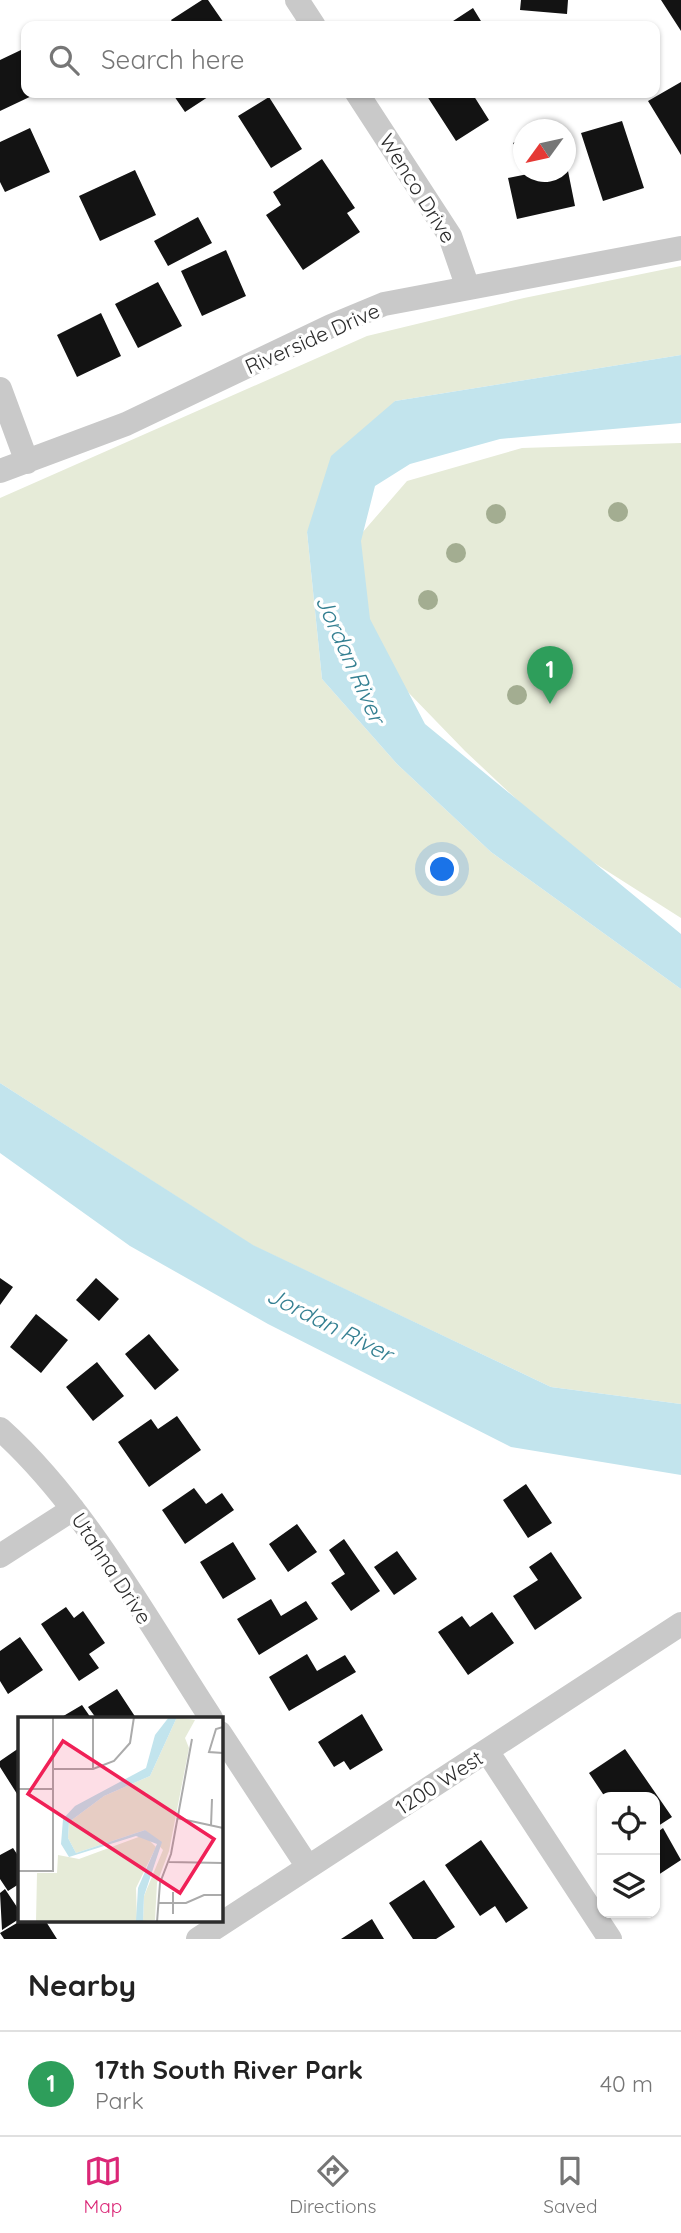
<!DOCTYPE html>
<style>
body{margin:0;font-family:Quicksand,sans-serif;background:#f6f6f6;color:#222}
.controls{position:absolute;right:21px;bottom:21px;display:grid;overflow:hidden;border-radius:14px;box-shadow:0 2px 5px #0004}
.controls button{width:63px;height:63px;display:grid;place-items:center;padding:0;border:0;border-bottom:2px solid #e0e0e0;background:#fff;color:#222;font:35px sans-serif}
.compass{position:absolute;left:513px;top:119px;width:63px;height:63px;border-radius:50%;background:#fff;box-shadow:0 2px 5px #0004;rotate:237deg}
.you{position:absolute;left:443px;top:870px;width:24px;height:24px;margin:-18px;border:5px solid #fff;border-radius:50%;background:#1a73e8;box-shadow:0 0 0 10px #1a73e833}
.badge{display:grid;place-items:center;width:46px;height:46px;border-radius:50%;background:#db2777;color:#fff;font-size:23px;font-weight:700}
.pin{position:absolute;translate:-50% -58px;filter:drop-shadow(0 2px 4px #0008)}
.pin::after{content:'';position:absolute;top:37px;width:24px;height:21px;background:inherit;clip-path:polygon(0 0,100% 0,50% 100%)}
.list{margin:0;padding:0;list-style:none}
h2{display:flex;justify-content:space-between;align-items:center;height:91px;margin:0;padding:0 28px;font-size:30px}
h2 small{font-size:23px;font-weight:400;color:#767676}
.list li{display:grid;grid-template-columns:46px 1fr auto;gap:21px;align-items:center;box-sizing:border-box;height:105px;padding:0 28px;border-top:2px solid #e0e0e0}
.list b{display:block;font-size:26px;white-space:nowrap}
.list p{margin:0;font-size:23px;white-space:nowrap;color:#767676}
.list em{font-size:23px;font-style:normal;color:#767676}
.icon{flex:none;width:38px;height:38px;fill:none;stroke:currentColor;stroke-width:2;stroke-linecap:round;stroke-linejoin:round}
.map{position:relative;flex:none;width:681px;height:1939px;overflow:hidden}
.search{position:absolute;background:#fff;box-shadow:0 2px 5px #0004;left:21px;right:21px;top:21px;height:77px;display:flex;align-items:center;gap:18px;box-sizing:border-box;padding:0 24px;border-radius:14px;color:#767676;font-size:26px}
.sheet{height:196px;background:#fff}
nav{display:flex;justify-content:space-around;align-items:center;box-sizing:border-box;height:98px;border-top:2px solid #e0e0e0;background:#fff;font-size:19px;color:#767676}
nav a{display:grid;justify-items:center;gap:4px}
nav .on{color:#db2777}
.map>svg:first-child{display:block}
</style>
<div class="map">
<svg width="681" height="1939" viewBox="0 0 681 1939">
<rect width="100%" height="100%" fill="#fff"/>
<!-- green -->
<path fill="#e6ebd8" d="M 681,266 L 681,355 L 395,401 L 307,532 L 322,679 L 397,764 L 491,852 L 681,989 L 681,1404 L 551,1387 L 252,1245 L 0,1083 L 0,498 L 367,336 L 524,298 Z
M 681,443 L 681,918 L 563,843 L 465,751 L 375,658 L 352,577 L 362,533 L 407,481 L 522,448 Z"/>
<!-- water -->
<path fill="#c2e4ed" d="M 681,355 L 681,423 L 500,439 L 410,464 L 375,486 L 361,541 L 370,619 L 425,724 L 681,934 L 681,989 L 491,852 L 397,764 L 322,679 L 307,532 L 331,456 L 395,401 Z
M 0,1083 L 253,1245 L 551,1387 L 681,1404 L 681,1475 L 511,1447 L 268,1324 L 130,1246 L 0,1153 Z"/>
<!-- building -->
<path fill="#131313" d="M 202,0 L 208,0 L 226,26 L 175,26 L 171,20 Z
M 521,0 L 568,0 L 567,14 L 520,10 Z
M 661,0 L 681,0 L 681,31 Z
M 473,8 L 484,26 L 452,26 L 450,23 Z
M 21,50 L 26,61 L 26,93 L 38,93 L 0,111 L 0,60 Z
M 681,82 L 681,155 L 648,101 Z
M 172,93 L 214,93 L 185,112 Z
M 425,93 L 472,93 L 489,120 L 456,141 Z
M 269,97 L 302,149 L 271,168 L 238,116 Z
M 622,121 L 644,188 L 603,201 L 581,133 Z
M 30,128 L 50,172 L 5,192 L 0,182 L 0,142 Z
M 524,137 L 524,162 L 513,143 Z
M 322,159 L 355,208 L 347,213 L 360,232 L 303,270 L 266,215 L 281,205 L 273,192 Z
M 567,166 L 575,206 L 517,219 L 508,178 L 538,172 L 566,172 Z
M 135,170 L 156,215 L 100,241 L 79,196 Z
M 198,217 L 212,243 L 168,266 L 154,241 Z
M 226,250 L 246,296 L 202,316 L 181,271 Z
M 158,282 L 182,326 L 138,348 L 115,304 Z
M 101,313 L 121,356 L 77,377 L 57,335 Z
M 0,1278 L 13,1287 L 0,1305 Z
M 96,1278 L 119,1299 L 99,1321 L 76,1300 Z
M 36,1314 L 68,1340 L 41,1373 L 10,1347 Z
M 149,1334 L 179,1370 L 155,1390 L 125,1354 Z
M 97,1362 L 124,1396 L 93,1421 L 66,1387 Z
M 177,1416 L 201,1450 L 149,1487 L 118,1442 L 151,1419 L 158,1429 Z
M 526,1484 L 552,1523 L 528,1538 L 503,1500 Z
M 194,1488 L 206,1504 L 222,1493 L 234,1510 L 185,1544 L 162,1510 Z
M 297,1524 L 317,1552 L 288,1572 L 269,1544 Z
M 344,1539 L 380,1591 L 351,1611 L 331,1583 L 345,1574 L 329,1550 Z
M 233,1542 L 256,1579 L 223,1599 L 200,1562 Z
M 397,1551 L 417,1579 L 394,1595 L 374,1567 Z
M 551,1552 L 582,1598 L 535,1630 L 513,1596 L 538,1580 L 529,1567 Z
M 271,1599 L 281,1616 L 306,1601 L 318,1619 L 259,1655 L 237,1619 Z
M 66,1607 L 74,1618 L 83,1611 L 105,1643 L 89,1654 L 99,1668 L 79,1681 L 41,1624 Z
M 492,1612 L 514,1643 L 468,1675 L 438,1632 L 462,1616 L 470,1627 Z
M 20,1637 L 43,1670 L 8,1694 L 0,1681 L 0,1651 Z
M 307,1654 L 317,1671 L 345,1655 L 356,1672 L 289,1711 L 269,1677 Z
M 117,1689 L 136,1718 L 96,1718 L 88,1707 Z
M 82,1705 L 91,1718 L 60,1718 Z
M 362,1714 L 383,1750 L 350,1770 L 344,1761 L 334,1767 L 318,1742 Z
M 19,1748 L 19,1797 L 0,1767 L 0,1761 Z
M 625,1749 L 672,1817 L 655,1828 L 655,1797 L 605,1797 L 589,1773 Z
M 663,1828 L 681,1860 L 655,1877 L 655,1834 Z
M 481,1840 L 528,1908 L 506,1923 L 495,1906 L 480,1916 L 445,1865 Z
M 13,1848 L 19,1857 L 19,1884 L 8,1891 L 0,1879 L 0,1855 Z
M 424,1880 L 455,1927 L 436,1939 L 413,1939 L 389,1903 Z
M 5,1889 L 19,1910 L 19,1919 L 2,1930 L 0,1893 Z
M 372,1919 L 384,1939 L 341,1939 Z
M 22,1920 L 45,1920 L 57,1939 L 4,1939 L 0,1933 Z"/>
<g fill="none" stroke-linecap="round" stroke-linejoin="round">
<!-- minor -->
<path stroke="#c9c9c9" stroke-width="24" d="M 297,0 L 314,26
M 357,93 L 450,236 L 468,288
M 0,389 L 27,462
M 0,471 L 126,424 L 331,326 L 384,304 L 681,248
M 0,1429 C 85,1505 148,1622 211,1718
M 0,1556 L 73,1509
M 220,1733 L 308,1867
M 487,1751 L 610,1939
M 198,1939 L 681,1624"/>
</g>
<!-- trees -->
<g fill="#a3ad91">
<circle cx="618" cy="512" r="10"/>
<circle cx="496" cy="514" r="10"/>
<circle cx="456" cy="553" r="10"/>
<circle cx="428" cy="600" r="10"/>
<circle cx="517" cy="695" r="10"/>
</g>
<g text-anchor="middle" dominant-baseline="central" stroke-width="7" stroke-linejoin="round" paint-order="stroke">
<!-- street labels -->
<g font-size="21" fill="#2c2c2c" stroke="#fff">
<text transform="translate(418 188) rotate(58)">Wenco Drive</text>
<text transform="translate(312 338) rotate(-24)">Riverside Drive</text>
<text transform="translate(112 1568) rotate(57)">Utahna Drive</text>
<text transform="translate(439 1782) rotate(-33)">1200 West</text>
</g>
<!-- water labels -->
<g font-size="23" font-style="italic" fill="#358092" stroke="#fff">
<text transform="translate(351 659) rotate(66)">Jordan River</text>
<text transform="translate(330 1324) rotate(27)">Jordan River</text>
</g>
</g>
<!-- overview -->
<g transform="translate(18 1717)">
<rect width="205" height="205" fill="#fff"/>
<path d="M 159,0 L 177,3 L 167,21 L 171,31 L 151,134 L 139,166 L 137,203 L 125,204 L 126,179 L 145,133 L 127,113 L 58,136 L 50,121 L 51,105 L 86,79 L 132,59 ZM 126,118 L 138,130 L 118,171 L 119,204 L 18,205 L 19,156 L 39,156 L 40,138 L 61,142 Z" fill="#e6ebd8"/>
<path d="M 151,0 L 159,0 L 132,59 L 86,79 L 51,105 L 50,121 L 58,136 L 127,113 L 144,125 L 126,179 L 125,205 L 118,204 L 120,171 L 139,127 L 118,119 L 51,140 L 43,127 L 45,102 L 57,89 L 128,51 L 137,18 Z" fill="#c2e4ed"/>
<path fill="none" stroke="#ababab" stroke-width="2" d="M 75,0 L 75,52M 205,10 L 198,12 L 191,35 L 205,36M 35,52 L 75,52 L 96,44 L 112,26 L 116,0M 0,72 L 35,72M 159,101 L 205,111M 193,109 L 194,82M 151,145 L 205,146M 0,154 L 35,154 L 35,0M 140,186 L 168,186 L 186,178 L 205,178M 155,197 L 155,175M 139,205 L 142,166 L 153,137 L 174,22"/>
<path fill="#f02057" fill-opacity="0.15" stroke="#f02057" stroke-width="3.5" d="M 45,24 L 196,122 L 162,176 L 10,77 Z"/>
<rect width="205" height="205" fill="none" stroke="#2c2c2c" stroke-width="3.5"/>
</g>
</svg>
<div class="controls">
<button><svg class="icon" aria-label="locate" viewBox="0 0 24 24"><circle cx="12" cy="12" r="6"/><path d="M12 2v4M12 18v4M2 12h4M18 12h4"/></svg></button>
<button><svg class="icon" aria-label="layers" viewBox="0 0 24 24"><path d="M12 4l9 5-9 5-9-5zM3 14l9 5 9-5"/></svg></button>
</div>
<svg class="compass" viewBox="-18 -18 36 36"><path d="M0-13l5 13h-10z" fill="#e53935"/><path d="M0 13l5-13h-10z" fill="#767676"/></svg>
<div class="you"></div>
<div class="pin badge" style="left:550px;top:704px;background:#2e9e5b">1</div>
<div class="search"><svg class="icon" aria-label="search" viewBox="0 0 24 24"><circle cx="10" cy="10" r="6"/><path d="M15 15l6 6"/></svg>Search here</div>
</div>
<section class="sheet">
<h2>Nearby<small></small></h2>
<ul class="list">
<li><span class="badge" style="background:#2e9e5b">1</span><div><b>17th South River Park</b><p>Park</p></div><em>40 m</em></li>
</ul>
</section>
<nav>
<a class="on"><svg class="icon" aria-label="map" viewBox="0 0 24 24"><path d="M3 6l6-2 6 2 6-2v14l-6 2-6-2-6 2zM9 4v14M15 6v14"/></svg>Map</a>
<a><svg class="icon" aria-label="directions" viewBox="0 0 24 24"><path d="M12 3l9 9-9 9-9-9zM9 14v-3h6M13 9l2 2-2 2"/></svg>Directions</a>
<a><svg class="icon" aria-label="saved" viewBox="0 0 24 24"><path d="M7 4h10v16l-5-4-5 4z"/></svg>Saved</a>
</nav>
